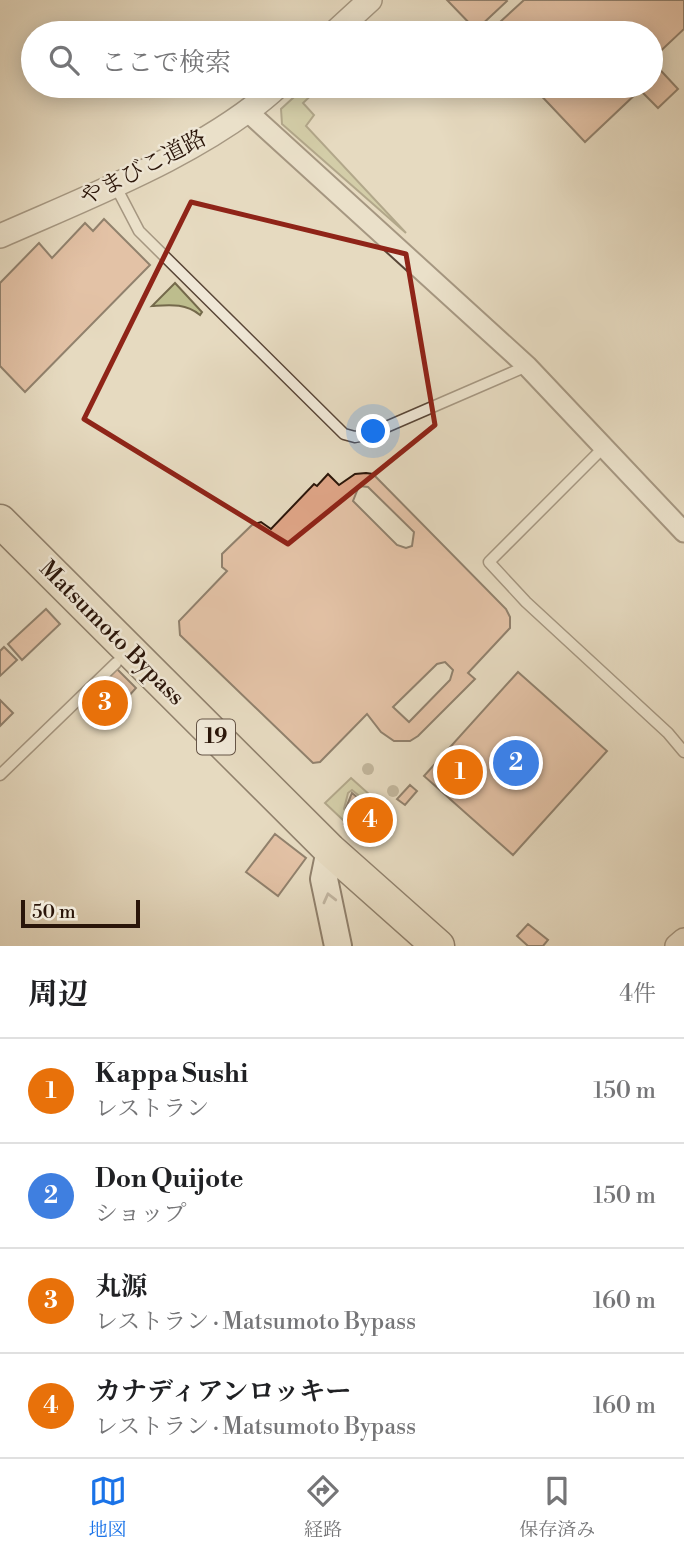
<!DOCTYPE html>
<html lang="ja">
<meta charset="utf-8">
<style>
body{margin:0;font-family:"Libre Bodoni","Noto Serif JP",serif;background:#f2f2f2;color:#202124}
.scale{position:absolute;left:21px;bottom:18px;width:119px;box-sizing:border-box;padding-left:7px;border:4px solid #2a1509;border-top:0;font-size:19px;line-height:24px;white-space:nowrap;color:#2a1509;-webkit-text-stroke:5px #efe7d6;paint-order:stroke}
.you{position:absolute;left:374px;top:432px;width:24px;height:24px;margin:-18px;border:5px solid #fff;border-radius:50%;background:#1a73e8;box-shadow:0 0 0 10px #1a73e833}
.badge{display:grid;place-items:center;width:46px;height:46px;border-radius:50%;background:#1a73e8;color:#fff;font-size:23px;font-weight:700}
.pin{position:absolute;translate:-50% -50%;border:4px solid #fff;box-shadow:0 2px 7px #0006}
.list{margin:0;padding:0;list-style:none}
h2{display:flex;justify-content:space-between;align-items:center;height:91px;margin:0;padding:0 28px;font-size:30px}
h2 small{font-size:23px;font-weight:400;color:#757577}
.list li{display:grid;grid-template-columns:46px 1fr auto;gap:21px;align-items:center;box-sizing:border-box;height:105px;padding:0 28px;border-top:2px solid #e0e0e0}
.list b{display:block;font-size:26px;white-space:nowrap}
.list p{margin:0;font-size:23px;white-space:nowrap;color:#757577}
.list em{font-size:23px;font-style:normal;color:#757577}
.icon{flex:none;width:38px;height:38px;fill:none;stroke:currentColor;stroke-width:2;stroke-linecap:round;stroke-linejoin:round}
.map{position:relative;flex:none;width:684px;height:946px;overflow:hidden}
.search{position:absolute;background:#fff;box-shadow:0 4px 18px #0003;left:21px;right:21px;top:21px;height:77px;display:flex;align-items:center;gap:18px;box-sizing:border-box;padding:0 24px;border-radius:38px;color:#757577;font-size:26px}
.sheet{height:511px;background:#fff}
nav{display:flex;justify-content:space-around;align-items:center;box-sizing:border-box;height:98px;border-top:2px solid #e0e0e0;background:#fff;font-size:19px;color:#757577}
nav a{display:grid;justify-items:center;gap:4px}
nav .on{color:#1a73e8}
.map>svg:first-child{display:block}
</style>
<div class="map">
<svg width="684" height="946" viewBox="0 0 684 946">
<rect width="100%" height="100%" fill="#e6dac0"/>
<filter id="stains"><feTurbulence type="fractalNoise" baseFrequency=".00286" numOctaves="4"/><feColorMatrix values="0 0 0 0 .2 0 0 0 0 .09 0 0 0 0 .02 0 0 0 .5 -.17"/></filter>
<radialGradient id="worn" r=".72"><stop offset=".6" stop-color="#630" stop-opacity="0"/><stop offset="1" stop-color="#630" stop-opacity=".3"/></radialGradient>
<!-- green -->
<path fill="#bdbd8d" stroke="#74694b" stroke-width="2" d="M 306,86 L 321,86 L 303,103 L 314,115 L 306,126 L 406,233 L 282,124 L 281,109 Z
M 175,283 L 202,312 L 200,315 C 185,303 170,305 152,306 Z
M 351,778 L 380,804 L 375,809 L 352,790 L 348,793 L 344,809 L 349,814 L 344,821 L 325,803 Z"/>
<!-- building -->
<path fill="#dfa587" stroke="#2a1509" stroke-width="2" fill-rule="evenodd" d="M 447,0 L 506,0 L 507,1 L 476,30 Z
M 524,0 L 684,0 L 684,29 L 651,60 L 678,89 L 658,108 L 640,90 L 585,142 L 532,86 L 651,86 L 651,33 L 488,33 Z
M 104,219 L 150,265 L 25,392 L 0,366 L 0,283 L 39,243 L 52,258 L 85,223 L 93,231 Z
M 366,473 L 373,474 L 506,609 L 510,617 L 510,628 L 468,673 L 475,679 L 418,736 L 410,741 L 394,741 L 381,732 L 367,714 L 320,762 L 313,763 L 180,635 L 179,621 L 227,571 L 222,567 L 222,554 L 252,525 L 261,522 L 271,529 L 314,484 L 317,486 L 328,474 L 339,485 L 355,474 ZM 359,486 L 368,487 L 414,532 L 412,546 L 406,548 L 397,545 L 353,501 ZM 445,662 L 453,670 L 450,680 L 409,722 L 393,707 L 437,664 Z
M 46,609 L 60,624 L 22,660 L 8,644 Z
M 4,647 L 17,660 L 0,676 L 0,651 Z
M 116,668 L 136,688 L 110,717 L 106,714 L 101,719 L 87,704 L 90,701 L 87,697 Z
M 518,672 L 607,751 L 513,855 L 424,776 Z
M 0,700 L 13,713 L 0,726 Z
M 410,785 L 417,791 L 405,805 L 397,799 Z
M 352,793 L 376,813 L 383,805 L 390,811 L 372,831 L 360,821 L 352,831 L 344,824 L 353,814 L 346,808 Z
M 275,834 L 306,858 L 278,896 L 246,872 Z
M 528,924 L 548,940 L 543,946 L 528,946 L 517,936 Z"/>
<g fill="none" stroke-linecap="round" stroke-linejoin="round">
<defs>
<path id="service" d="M 115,185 L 139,231 L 344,434 L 355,437 L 370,434 L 527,366
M 604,447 L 489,562 L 526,602 L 668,733 L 684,752
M 0,775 L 116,663"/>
<path id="minor" d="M 247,111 L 527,366 L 684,532"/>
<path id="tertiary" d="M 334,33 L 370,0
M 0,236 C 88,197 208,151 278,86
M 677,946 L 684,940"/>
<path id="secondary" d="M 330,850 L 324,879 L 338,946"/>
<path id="trunk" d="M 0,521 L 330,850 L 438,946"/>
</defs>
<!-- service casing -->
<use href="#service" stroke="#594637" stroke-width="13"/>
<!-- minor casing -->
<use href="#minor" stroke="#594637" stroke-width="23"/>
<!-- tertiary casing -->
<use href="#tertiary" stroke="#594637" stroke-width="26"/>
<!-- secondary casing -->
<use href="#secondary" stroke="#2a1509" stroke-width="30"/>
<!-- trunk casing -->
<use href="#trunk" stroke="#2a1509" stroke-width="35"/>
<!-- service -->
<use href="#service" stroke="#efe7d6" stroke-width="10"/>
<!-- minor -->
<use href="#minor" stroke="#efe7d6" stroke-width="19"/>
<!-- tertiary -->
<use href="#tertiary" stroke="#efe7d6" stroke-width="23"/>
<!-- secondary -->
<use href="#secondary" stroke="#efe7d6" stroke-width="26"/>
<!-- trunk -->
<use href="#trunk" stroke="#e6dac0" stroke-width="32"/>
</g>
<!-- trees -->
<g fill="#978971">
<circle cx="368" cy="769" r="6"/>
<circle cx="393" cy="791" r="6"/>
</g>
<!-- one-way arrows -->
<defs><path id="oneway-chevron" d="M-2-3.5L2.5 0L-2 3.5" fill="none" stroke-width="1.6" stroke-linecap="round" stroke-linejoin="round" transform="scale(1.75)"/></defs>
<use stroke="#96887a" href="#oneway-chevron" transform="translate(329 898) rotate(-104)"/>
<!-- marked area -->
<path d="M0 0H684V946H0ZM 191,202 L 406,254 L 435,425 L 288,544 L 84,419 Z" fill="#e6dac0" fill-opacity=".55" fill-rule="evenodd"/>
<path fill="none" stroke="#8f2418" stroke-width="5" stroke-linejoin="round" d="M 191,202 L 406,254 L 435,425 L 288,544 L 84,419 Z"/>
<g text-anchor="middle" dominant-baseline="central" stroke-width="5" stroke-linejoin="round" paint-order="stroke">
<!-- shield labels -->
<rect fill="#efe7d6" stroke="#655446" stroke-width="2" x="197" y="719.5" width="38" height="35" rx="5"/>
<g font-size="21" font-weight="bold" fill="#2a1509">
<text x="216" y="737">19</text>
</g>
<!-- street labels -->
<g font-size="23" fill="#2a1509" stroke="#efe7d6">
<text transform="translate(143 168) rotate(-27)">やまびこ道路</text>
<text transform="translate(112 633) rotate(45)">Matsumoto Bypass</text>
</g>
</g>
<rect width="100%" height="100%" filter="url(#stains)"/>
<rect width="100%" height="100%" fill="url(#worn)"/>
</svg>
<div class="scale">50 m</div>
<div class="you"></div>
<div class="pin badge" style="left:460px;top:772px;background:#e8710a">1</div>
<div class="pin badge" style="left:516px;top:763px;background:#3f7fe0">2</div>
<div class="pin badge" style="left:105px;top:703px;background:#e8710a">3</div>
<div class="pin badge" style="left:370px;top:820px;background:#e8710a">4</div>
<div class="search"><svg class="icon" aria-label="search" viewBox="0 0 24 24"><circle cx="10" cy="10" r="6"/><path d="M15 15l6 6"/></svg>ここで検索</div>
</div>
<section class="sheet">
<h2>周辺<small>4件</small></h2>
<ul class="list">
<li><span class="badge" style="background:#e8710a">1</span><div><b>Kappa Sushi</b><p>レストラン</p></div><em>150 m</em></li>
<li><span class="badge" style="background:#3f7fe0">2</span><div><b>Don Quijote</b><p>ショップ</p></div><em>150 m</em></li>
<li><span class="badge" style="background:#e8710a">3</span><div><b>丸源</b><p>レストラン · Matsumoto Bypass</p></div><em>160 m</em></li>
<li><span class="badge" style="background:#e8710a">4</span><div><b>カナディアンロッキー</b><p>レストラン · Matsumoto Bypass</p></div><em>160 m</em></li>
</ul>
</section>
<nav>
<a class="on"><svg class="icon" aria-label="map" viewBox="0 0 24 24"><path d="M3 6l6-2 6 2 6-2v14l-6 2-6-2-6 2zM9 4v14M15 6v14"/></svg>地図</a>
<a><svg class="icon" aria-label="directions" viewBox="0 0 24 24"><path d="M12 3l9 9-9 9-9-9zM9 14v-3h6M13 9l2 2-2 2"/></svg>経路</a>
<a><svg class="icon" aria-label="saved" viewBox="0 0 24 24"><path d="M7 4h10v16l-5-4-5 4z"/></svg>保存済み</a>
</nav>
